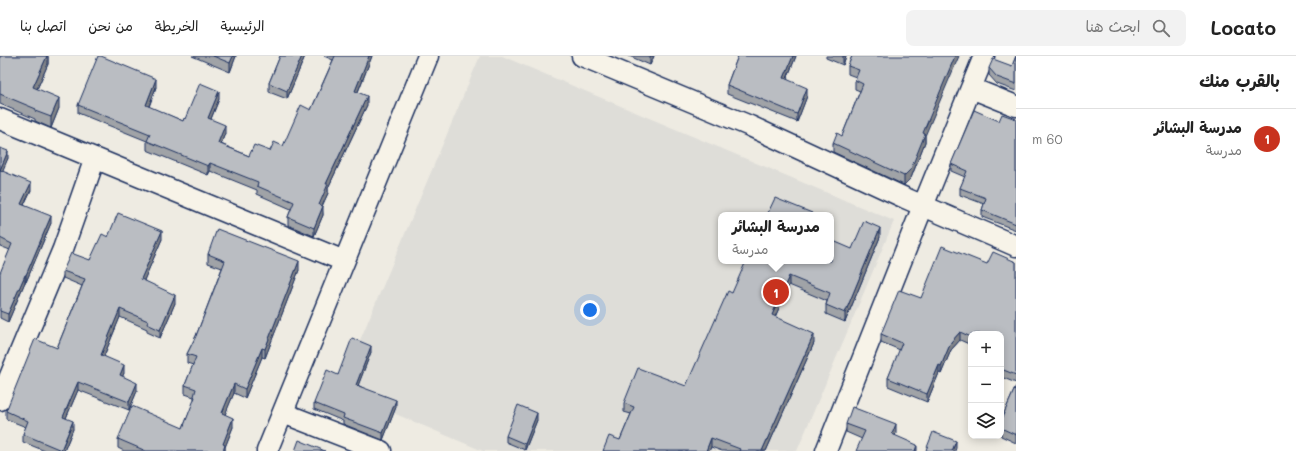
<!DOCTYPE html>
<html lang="ar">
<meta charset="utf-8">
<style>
body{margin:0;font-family:Mali,"Playpen Sans Arabic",sans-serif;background:#f2f2f2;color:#222;direction:rtl}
.controls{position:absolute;right:12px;bottom:12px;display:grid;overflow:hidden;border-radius:8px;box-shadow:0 2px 10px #0003}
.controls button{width:36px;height:36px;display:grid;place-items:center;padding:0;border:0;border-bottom:1px solid #e0e0e0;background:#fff;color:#222;font:20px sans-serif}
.you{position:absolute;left:590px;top:254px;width:14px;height:14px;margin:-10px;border:3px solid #fff;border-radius:50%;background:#1a73e8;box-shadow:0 0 0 6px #1a73e833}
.badge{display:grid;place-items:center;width:26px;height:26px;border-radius:50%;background:#c8321e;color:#fff;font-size:13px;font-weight:700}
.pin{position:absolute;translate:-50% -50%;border:2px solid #fff;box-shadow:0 1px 4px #0006}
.popup{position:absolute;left:718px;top:156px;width:116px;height:52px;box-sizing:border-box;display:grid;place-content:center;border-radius:8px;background:#fff;filter:drop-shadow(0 1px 3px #0005);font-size:13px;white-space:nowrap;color:#767676}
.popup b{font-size:15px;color:#222}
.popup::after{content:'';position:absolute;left:50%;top:100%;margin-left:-8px;border:8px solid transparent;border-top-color:#fff}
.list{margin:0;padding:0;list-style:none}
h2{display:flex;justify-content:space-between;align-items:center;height:52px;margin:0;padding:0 16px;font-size:17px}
h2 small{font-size:13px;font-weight:400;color:#767676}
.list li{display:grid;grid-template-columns:26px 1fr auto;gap:12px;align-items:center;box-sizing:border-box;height:60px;padding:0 16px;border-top:1px solid #e0e0e0}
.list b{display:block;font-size:15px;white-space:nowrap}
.list p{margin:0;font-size:13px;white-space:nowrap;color:#767676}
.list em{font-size:13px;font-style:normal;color:#767676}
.icon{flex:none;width:22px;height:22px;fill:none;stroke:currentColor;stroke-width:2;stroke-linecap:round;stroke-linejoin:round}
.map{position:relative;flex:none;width:1016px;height:395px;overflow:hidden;direction:ltr}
header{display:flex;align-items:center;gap:24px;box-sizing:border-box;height:56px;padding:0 20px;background:#fff;border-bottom:1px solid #e0e0e0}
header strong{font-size:19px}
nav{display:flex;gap:22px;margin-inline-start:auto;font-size:14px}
.search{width:280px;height:36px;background:#f2f2f2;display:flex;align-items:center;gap:10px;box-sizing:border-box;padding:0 14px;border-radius:8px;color:#767676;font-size:15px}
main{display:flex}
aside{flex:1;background:#fff}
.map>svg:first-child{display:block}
</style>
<header>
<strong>Locato</strong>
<div class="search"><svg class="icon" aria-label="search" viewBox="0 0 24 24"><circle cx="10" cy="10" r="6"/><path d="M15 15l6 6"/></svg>ابحث هنا</div>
<nav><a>الرئيسية</a><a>الخريطة</a><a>من نحن</a><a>اتصل بنا</a></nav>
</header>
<main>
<aside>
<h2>بالقرب منك<small></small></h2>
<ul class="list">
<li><span class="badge">1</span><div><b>مدرسة البشائر</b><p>مدرسة</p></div><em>60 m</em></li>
</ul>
</aside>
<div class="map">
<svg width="1016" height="395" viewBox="0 0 1016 395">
<rect width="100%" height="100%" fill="#eeebe2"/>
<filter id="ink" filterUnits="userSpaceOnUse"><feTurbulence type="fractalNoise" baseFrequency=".025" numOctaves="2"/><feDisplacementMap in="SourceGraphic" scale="8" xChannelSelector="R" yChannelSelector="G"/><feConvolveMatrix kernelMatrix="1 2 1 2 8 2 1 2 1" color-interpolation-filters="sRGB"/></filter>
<g filter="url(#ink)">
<!-- built -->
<path fill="#deddd8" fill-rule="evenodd" d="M 480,0 L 502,0 L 894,165 L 797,395 L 483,395 L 339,334 ZM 721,159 L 831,159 L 831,205 L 721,205 Z"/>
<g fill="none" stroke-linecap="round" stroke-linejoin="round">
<defs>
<path id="street" d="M 582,0 L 750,70 L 905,142 L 1016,190
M 971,32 L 1016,50
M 0,63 L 344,205
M 0,344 L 63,193 L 95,102
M 283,357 L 381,395
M 267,395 L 428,0
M 826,395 L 923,150 L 984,0"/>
</defs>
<!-- street casing -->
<use href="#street" stroke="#1b2f5e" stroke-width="23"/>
<!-- street -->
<use href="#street" stroke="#f7f3e8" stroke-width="20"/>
</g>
<!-- wall -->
<path fill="#a0a3a7" stroke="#1b2f5e" d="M 0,0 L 48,0 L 48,8 L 37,33 L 59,52 L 51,72 L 35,65 L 35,63 L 0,48 Z
M 192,0 L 236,0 L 230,16 Z
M 280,0 L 305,0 L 287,43 L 269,36 L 269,27 Z
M 324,0 L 372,0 L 358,36 L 367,49 L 328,132 L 328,137 L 322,150 L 323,159 L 314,180 L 288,169 L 288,161 L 291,153 L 257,138 L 257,134 L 210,115 L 208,119 L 147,94 L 147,85 L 78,57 L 78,49 L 156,31 L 149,51 L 183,65 L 185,63 L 219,43 L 211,63 L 225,77 L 221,88 L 249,100 L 270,95 L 283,90 L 311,54 L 333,4 Z
M 629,0 L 654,0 L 650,9 Z
M 738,0 L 796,0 L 787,23 L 807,40 L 797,66 L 727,38 L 727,29 Z
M 826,0 L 846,0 L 843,9 L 826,2 Z
M 852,0 L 925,80 L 925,86 L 911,122 L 904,129 L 833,96 L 833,87 L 842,80 L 860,35 L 855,33 L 855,24 L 856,21 L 848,18 L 848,10 Z
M 1016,0 L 1016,35 L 997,28 L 989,19 L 989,12 L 1012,10 Z
M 1016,63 L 1016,174 L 982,161 L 982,154 L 984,148 L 960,139 L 960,132 L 965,121 L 951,115 L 951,108 L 999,65 Z
M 0,92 L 8,102 L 2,115 L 31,134 L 24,149 L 51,167 L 26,226 L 25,226 L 8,266 L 0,262 L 0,218 L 10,194 L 0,190 Z
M 108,181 L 162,183 L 144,224 L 175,247 L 160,282 L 147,276 L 147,273 L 120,261 L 104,300 L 124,317 L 122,321 L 137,335 L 129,354 L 78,334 L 66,362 L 73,373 L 64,395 L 45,395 L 23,386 L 23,378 L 26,371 L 6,363 L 6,355 L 57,292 L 82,230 L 63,222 L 63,215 L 90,204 Z
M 880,181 L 845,266 L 826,258 L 826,249 L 827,245 L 789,229 L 775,261 L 814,287 L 766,395 L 722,395 L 711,391 L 709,395 L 603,395 L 620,384 L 631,358 L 624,356 L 624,347 L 686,330 L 732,237 L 852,193 Z
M 208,198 L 299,214 L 265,302 L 262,301 L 245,342 L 234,337 L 225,358 L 233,371 L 225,391 L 225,395 L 124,395 L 118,392 L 118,383 L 183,372 L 194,345 L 194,341 L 185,338 L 185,329 L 193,309 L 187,307 L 187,298 L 196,280 L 222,212 L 208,207 Z
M 1016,206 L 1016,327 L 1001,321 L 1001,278 L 971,278 L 971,289 L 960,284 L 951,294 L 941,318 L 939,317 L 927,346 L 888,330 L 888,322 L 900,294 L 881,286 L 881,278 L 921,242 L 987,208 Z
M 371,296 L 358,329 L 396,351 L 383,384 L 343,368 L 343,365 L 314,353 L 314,347 L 338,319 Z
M 1016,330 L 1016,387 L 1001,380 L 1001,364 Z
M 537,364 L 525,394 L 506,386 L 506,380 Z
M 846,368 L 896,377 L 895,380 L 917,395 L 862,383 L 846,376 Z"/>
<!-- shaded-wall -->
<path fill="#828488" stroke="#1b2f5e" d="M 47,0 L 48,0 L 48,8 L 33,42 L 33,31 Z
M 233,0 L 236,0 L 230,16 L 230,7 Z
M 302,0 L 305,0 L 287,43 L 287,35 Z
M 369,0 L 372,0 L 355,43 L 355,35 Z
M 650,0 L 654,0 L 650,9 Z
M 793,0 L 796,0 L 784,30 L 784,22 Z
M 843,0 L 846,0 L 843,9 Z
M 955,0 L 959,0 L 925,80 L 925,86 L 911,122 L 904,129 L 904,120 Z
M 156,23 L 156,31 L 146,58 L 146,49 Z
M 807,32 L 807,40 L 797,66 L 797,58 Z
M 219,35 L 219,43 L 208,70 L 208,62 Z
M 367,40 L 367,49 L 328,132 L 328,137 L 319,157 L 319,149 L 326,128 Z
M 59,42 L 59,52 L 51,72 L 51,61 Z
M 225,69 L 225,77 L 218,96 L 218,87 Z
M 8,95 L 8,102 L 0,121 L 0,114 Z
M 210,107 L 210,115 L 208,119 L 208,110 Z
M 31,127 L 31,134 L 21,155 L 21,148 Z
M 323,150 L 323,159 L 314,180 L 314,172 Z
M 51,160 L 51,167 L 26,226 L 26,219 Z
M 880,172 L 880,181 L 845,266 L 845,257 Z
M 162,175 L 162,183 L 141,231 L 141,223 Z
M 299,205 L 299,214 L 265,302 L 265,293 Z
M 25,219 L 25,226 L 8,266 L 8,258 Z
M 789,220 L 789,229 L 772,268 L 772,259 Z
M 175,239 L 175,247 L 160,282 L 160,274 Z
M 120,253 L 120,261 L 101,307 L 101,299 Z
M 960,276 L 960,284 L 951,294 L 941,318 L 941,310 L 951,286 Z
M 814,278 L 814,287 L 766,395 L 762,395 Z
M 371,290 L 371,296 L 356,335 L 356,329 Z
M 262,292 L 262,301 L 245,342 L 245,333 Z
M 124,309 L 124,317 L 120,327 L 120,319 Z
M 939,309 L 939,317 L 927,346 L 927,338 Z
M 78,326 L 78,334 L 63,369 L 63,361 Z
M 137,327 L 137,335 L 129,354 L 129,346 Z
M 234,328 L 234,337 L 222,366 L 222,357 Z
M 396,344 L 396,351 L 383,384 L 383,377 Z
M 537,357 L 537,364 L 525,394 L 525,388 Z
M 233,362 L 233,371 L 225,391 L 225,395 L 223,395 L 223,388 Z
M 73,365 L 73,373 L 64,395 L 61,395 Z
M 896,368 L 896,377 L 892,387 L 892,378 Z
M 711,382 L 711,391 L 709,395 L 706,395 Z
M 956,385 L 956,392 L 955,395 L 952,395 Z
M 917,389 L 917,395 L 915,395 Z"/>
<!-- building -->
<path fill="#babdc2" stroke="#1b2f5e" d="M 0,0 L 47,0 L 33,31 L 59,42 L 51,61 L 35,55 L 36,53 L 0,38 Z
M 98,0 L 101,0 L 156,23 L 146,49 L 183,65 L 184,62 L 185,63 L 200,27 L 219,35 L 208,62 L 225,69 L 218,87 L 249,100 L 254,89 L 270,95 L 274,86 L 283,90 L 301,49 L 311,54 L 335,0 L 369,0 L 355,35 L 367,40 L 326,128 L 328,128 L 319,149 L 323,150 L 314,172 L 288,161 L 294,146 L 257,130 L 258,126 L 210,107 L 208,110 L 147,85 L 150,78 L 78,49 Z
M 213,0 L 233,0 L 230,7 Z
M 280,0 L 302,0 L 287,35 L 269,27 Z
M 738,0 L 793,0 L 784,22 L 807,32 L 797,58 L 727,29 Z
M 852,0 L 955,0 L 923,77 L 925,78 L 911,113 L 904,120 L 833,87 L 837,77 L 842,80 L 863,28 L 855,24 L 859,14 L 848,10 Z
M 1016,0 L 1016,28 L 997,21 L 989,12 L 993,3 L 1012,10 Z
M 974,54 L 999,65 L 1002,58 L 1016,63 L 1016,168 L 982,154 L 986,142 L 960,132 L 967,115 L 951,108 Z
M 0,92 L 8,95 L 0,114 Z
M 0,114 L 31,127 L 21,148 L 51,160 L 26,219 L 25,219 L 8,258 L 0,255 L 0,217 L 12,188 L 0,182 Z
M 775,142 L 812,157 L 811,159 L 767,159 Z
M 118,157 L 162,175 L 141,223 L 175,239 L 160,274 L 147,268 L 148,265 L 120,253 L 101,299 L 124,309 L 120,319 L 137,327 L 129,346 L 78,326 L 63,361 L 73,365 L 61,394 L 23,378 L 28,365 L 6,355 L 35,283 L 57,292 L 85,223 L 63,215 L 71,197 L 90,204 L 102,178 L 108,181 Z
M 864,165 L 880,172 L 845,257 L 826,249 L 830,237 L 789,220 L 772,259 L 814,278 L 762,395 L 739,395 L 740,393 L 711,382 L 706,395 L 603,395 L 609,380 L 620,384 L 634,351 L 624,347 L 638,312 L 686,330 L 728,235 L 732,237 L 746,205 L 831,205 L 831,184 L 852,193 Z
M 217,173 L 299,205 L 265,293 L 262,292 L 245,333 L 234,328 L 222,357 L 233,362 L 223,388 L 225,389 L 223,395 L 146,395 L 118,383 L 132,350 L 183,372 L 195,341 L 194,340 L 196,333 L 185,329 L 196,301 L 187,298 L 196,280 L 225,205 L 208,198 Z
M 942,190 L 987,208 L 993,196 L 1016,206 L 1016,319 L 1001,313 L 1001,278 L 971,278 L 971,281 L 960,276 L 951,286 L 941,310 L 939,309 L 927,338 L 888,322 L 902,287 L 881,278 L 899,234 L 921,242 Z
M 352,282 L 371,290 L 356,329 L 396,344 L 383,377 L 343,362 L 344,359 L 314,347 L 327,314 L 338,319 Z
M 1016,330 L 1016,379 L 1001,372 L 1001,364 Z
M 518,349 L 537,357 L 525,388 L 506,380 Z
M 852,351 L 896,368 L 892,378 L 917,389 L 915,395 L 856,395 L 865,375 L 846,368 Z
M 933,376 L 956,385 L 952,395 L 929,395 L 926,394 Z
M 299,384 L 325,395 L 295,395 Z"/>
</g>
</svg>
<div class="controls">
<button>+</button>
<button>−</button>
<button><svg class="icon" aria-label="layers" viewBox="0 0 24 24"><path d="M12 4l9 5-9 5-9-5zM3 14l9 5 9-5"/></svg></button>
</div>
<div class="you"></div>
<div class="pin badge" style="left:776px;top:236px">1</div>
<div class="popup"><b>مدرسة البشائر</b>مدرسة</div>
</div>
</main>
